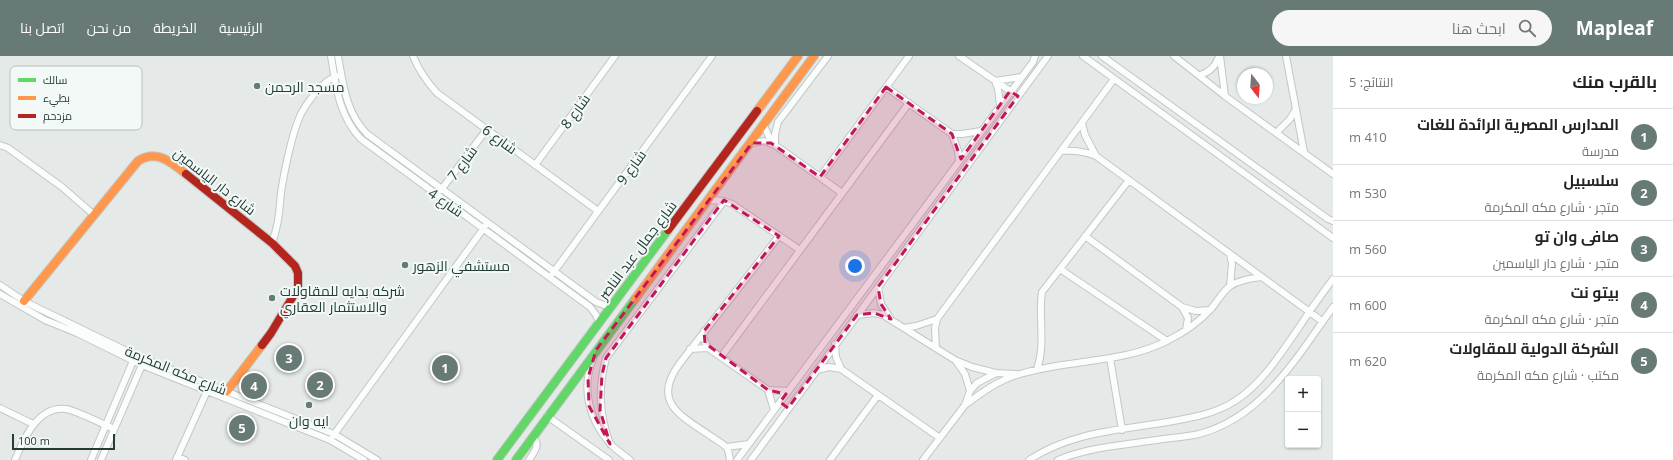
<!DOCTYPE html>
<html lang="ar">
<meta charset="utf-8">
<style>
body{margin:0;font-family:"Open Sans",Cairo,sans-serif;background:#f6f6f6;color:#222;direction:rtl}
.controls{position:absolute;right:12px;bottom:12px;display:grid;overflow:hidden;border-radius:4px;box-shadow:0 1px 3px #0004}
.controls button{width:36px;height:36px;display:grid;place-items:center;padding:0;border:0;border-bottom:1px solid #e0e0e0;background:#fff;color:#222;font:20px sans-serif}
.compass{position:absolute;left:1237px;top:12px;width:36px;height:36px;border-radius:50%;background:#fff;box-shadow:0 1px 3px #0004;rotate:163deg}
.scale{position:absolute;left:12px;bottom:10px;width:103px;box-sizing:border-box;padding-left:4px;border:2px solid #233d37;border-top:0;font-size:11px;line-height:14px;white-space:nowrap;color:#233d37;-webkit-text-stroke:3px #f3f9f6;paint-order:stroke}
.you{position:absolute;left:855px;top:210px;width:14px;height:14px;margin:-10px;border:3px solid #fff;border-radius:50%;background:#1a73e8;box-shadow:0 0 0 6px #1a73e833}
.badge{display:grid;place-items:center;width:26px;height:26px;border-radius:50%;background:#677a75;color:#fff;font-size:13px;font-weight:700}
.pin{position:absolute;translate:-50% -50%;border:2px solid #fff;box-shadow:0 1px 4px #0006}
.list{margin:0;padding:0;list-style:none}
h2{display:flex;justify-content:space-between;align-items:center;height:52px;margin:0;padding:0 16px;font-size:17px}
h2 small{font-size:13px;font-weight:400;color:#767676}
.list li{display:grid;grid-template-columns:26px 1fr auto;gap:12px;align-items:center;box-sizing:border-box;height:56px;padding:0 16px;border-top:1px solid #e0e0e0}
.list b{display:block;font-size:15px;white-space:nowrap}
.list p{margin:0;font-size:13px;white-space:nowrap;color:#767676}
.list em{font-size:13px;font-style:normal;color:#767676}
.icon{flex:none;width:22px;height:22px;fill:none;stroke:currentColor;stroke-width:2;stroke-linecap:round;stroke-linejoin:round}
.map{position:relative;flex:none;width:1333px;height:404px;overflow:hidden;direction:ltr}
header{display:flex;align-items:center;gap:24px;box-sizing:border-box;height:56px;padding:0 20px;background:#677a75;color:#fff}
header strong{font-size:19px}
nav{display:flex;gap:22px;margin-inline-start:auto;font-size:14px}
.search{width:280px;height:36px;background:#f6f6f6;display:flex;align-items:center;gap:10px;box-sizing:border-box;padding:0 14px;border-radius:22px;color:#767676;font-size:15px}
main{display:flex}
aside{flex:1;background:#fff}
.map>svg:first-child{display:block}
</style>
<header>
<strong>Mapleaf</strong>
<div class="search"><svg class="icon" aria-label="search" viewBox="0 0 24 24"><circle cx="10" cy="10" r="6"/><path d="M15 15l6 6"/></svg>ابحث هنا</div>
<nav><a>الرئيسية</a><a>الخريطة</a><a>من نحن</a><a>اتصل بنا</a></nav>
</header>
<main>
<aside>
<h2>بالقرب منك<small>النتائج: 5</small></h2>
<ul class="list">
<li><span class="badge">1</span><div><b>المدارس المصرية الرائدة للغات</b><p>مدرسة</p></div><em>410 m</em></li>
<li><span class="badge">2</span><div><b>سلسبيل</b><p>متجر · شارع مكه المكرمة</p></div><em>530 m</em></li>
<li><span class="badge">3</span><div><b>صافى وان تو</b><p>متجر · شارع دار الياسمين</p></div><em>560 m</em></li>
<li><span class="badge">4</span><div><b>بيتو نت</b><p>متجر · شارع مكه المكرمة</p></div><em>600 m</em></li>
<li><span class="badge">5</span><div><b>الشركة الدولية للمقاولات</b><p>مكتب · شارع مكه المكرمة</p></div><em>620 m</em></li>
</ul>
</aside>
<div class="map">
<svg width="1333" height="404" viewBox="0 0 1333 404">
<rect width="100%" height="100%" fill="#e5eae8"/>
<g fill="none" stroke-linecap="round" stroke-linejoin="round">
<defs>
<path id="street" d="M 331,0 C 336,31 339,60 361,83 L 590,251 L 596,259 L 599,266
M 338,0 C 343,28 346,57 367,78 L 596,246 L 604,249 L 612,250
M 413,0 C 419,15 427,26 437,37 L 598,155
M 959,0 L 1013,37
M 1083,0 L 1333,182
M 1102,0 L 1328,163 L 1333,165
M 1174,0 L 1225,40 L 1333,118
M 1220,0 L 1225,40
M 1286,0 L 1304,96
M 1200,19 C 1210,16 1216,10 1219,0
M 886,31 L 952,78 L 958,95 L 959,104
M 1000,49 L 998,33 L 995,25 L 1021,21
M 1082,67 L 1085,79 L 1096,100
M 764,69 L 768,79 L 774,88
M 1276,77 L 1290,63 L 1296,53
M 952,78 L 962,78 L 981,75
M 752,87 L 764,85 L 775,89 L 842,137
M 0,89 L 8,92 L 62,131 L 93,158
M 775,89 L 775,78 L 778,66 L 828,0
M 1061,95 C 1074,94 1084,95 1096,100 L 1322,265
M 535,109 L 615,0
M 820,121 L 909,0
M 441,134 L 487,73
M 709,144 L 724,145 L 732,148 L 800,194
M 1085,180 L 1182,251 L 1196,255 L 1210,254
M 272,187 C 279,167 279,157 281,137 C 284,116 292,78 300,60 C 304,51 310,44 315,37 C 321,30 328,23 337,20
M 1060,213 L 1167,285
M 553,217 L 712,0
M 0,229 L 24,245 L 40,253 L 137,300 L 334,378 L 377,404
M 1230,230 L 1232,208 L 1230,198
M 878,231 L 881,248 L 890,262
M 0,238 L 45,264 L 77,277 L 142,309 L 330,384 L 364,404
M 1182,251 L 1188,262 L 1186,274
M 857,259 L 874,257 L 883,259 L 955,304 L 972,311 L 996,317
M 904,272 L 916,270 L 937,263
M 704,275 L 703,281 L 708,292 L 768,334 L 788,335
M 835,288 L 836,301 L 841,313
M 936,292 L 935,272 L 937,263 L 1114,23
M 690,293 L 708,292
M 721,301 L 909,47
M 1110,302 L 1122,374
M 593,303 C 581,331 589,364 609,386 C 614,393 623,398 630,404
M 956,305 L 965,318 L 970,335
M 1037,313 C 1046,287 1038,262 1042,236 L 1129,124
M 817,314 L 829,311 L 841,313 L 940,382
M 768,334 L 774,354
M 965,349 C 981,337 1000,323 1020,318 C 1068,303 1121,308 1167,285 C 1183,277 1199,266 1211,253 C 1217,246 1223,235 1230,230 C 1239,224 1252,222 1262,221
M 0,352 L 33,368
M 547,360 L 609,404
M 333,380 L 486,169
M 610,388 C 599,358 598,332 606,302 L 724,145
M 727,391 L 749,388
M 177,401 L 185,404
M 15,404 C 23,384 38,349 66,353 C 78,355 102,368 114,373
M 91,404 L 133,305
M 101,404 L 142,309
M 176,404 L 207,335
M 529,404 C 534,396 541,389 533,381
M 730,404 C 729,400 729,395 727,392 C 724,388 716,384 712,381 C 682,360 650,347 680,307 L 779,180
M 737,404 L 1033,6 L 1035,0
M 751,404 L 1048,0
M 830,404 L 878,339
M 923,404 L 965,349 L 970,335 L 977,327 L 996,317 L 1016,318
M 1029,404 C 1071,376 1120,374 1168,366 C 1191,362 1215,358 1235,345 C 1263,327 1281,297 1300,270 C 1310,254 1322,238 1333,223
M 1058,404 C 1089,391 1124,389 1157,384 C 1170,382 1185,381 1199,378 C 1263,361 1297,301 1333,251"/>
<path id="fast" d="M 497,404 L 668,174
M 516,404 L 635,243"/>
<path id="slow" d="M 757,55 L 798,0
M 635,243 L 814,0
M 24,245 L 138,105 C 157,93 171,106 186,118
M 227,335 L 262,289"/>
<path id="jam" d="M 186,118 L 272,187 L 295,210 L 298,217 L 298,232 L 271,277 L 262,289
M 668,174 L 757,55"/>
</defs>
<!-- street casing -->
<use href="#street" stroke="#c2c7c5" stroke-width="8"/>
<!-- fast casing -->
<use href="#fast" stroke="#c0c7c5" stroke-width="10"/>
<!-- slow casing -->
<use href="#slow" stroke="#c0c7c5" stroke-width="10"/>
<!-- jam casing -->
<use href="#jam" stroke="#c0c7c5" stroke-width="10"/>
<!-- street -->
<use href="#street" stroke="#fbfcfc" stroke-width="6"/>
<!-- fast -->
<use href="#fast" stroke="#63d668" stroke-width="8"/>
<!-- slow -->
<use href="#slow" stroke="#ff974d" stroke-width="8"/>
<!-- jam -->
<use href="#jam" stroke="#b3261e" stroke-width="8"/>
</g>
<!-- marked area -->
<path fill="#c2185b" fill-opacity="0.2" stroke="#c2185b" stroke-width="3" stroke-dasharray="8 5" stroke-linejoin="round" d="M 886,31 L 952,78 L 961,103 L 1010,35 L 1018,40 L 878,231 L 881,248 L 891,263 L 874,257 L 857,259 L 788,352 L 780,346 L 786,338 L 768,334 L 705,287 L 704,275 L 779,180 L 724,144 L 606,302 L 602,319 L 600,354 L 610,388 L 589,350 L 588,322 L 596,294 L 752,87 L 771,87 L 820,121 Z"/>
<!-- markers -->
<g fill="#677a75" stroke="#f3f9f6" stroke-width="1.5">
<circle cx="257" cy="30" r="4"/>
<circle cx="405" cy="209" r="4"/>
<circle cx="272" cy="242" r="4"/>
<circle cx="309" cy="349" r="4"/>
</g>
<g text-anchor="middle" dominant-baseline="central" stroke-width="4" stroke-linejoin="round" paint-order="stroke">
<!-- poi labels -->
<g font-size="14" fill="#233d37" stroke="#f3f9f6" text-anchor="start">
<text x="265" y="30">مسجد الرحمن</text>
<text x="413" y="209">مستشفي الزهور</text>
<text x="280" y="234">شركه بدايه للمقاولات<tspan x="280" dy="16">والاستثمار العقاري</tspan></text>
<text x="309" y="364" text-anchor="middle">ايه وان</text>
</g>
<!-- street labels -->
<g font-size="14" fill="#233d37" stroke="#f3f9f6">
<text transform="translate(575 55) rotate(-54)">شارع 8</text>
<text transform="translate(500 83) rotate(36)">شارع 6</text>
<text transform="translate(462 107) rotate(-53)">شارع 7</text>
<text transform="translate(631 111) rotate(-54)">شارع 9</text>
<text transform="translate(215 125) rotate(38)">شارع دار الياسمين</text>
<text transform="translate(446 146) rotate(35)">شارع 4</text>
<text transform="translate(637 194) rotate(-53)">شارع جمال عبد الناصر</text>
<text transform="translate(176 314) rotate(22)">شارع مكه المكرمة</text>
</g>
</g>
<!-- legend -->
<rect x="10" y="10" width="132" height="64" rx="6" fill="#f3f9f6" stroke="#b5c1bd" stroke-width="1"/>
<rect x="18" y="22" width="18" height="4" fill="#63d668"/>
<rect x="18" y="40" width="18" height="4" fill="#ff974d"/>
<rect x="18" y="58" width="18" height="4" fill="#b3261e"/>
<g font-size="11" fill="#233d37">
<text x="43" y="28">سالك</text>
<text x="43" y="46">بطيء</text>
<text x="43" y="64">مزدحم</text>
</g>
</svg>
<div class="controls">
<button>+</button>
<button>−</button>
</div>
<svg class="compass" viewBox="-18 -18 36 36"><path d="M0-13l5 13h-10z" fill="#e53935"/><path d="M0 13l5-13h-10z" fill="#767676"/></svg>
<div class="scale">100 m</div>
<div class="you"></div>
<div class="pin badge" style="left:445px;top:312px">1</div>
<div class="pin badge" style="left:320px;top:329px">2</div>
<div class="pin badge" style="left:289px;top:302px">3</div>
<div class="pin badge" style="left:254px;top:330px">4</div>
<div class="pin badge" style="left:242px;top:372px">5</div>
</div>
</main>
